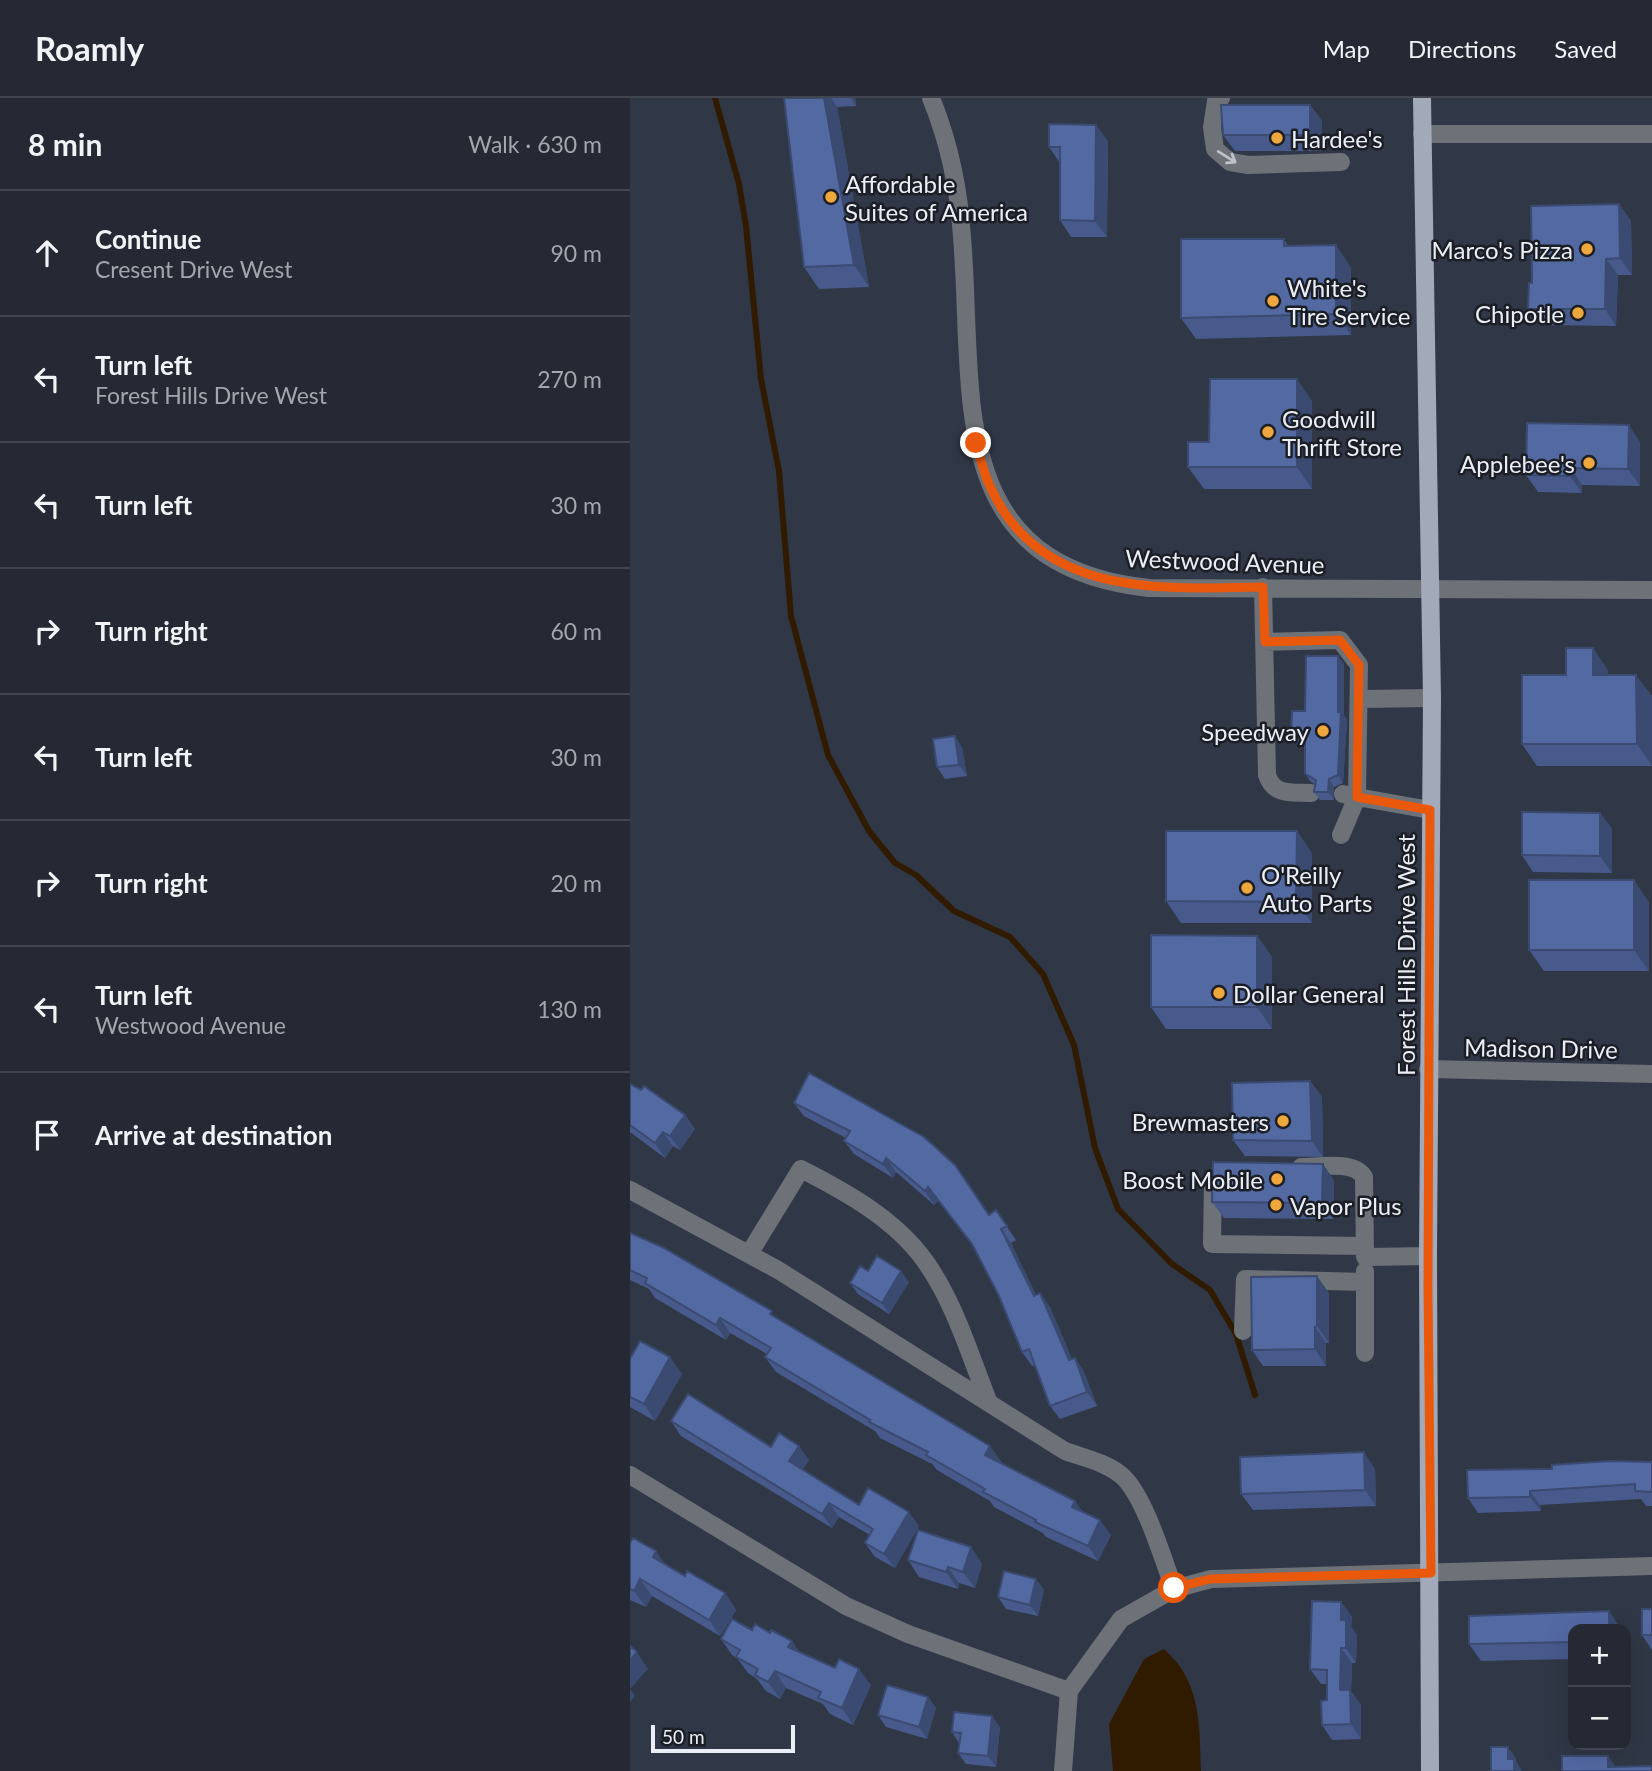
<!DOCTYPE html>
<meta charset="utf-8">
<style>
body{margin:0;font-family:Lato,sans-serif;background:#303540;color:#f1f3f6}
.controls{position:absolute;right:21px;bottom:21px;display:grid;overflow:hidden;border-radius:14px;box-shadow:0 7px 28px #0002}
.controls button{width:63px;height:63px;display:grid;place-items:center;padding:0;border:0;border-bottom:2px solid #41454f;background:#242934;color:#f1f3f6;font:35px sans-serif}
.scale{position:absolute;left:21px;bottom:18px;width:144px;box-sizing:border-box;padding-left:7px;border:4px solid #e9eef7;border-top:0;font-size:19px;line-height:24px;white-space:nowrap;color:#e9eef7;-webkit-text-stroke:5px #1b1e25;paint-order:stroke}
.stop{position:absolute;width:21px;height:21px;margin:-16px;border:5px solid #ea580c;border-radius:50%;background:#fff}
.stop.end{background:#ea580c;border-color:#fff;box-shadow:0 2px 7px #0008}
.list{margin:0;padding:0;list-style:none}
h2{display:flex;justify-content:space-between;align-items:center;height:91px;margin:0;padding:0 28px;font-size:30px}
h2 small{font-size:23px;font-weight:400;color:#a3a6ac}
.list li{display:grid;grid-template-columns:46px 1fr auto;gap:21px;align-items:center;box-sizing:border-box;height:126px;padding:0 28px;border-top:2px solid #41454f}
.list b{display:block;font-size:26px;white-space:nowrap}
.list p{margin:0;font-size:23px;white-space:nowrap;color:#a3a6ac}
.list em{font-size:23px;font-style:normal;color:#a3a6ac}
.icon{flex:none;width:38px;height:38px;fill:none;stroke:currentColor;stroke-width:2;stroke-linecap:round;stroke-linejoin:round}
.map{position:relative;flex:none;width:1022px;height:1673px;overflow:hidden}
header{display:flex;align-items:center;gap:42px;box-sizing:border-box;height:98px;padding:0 35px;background:#242934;border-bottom:2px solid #41454f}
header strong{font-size:33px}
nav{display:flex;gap:38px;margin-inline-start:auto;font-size:24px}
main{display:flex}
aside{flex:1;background:#242934}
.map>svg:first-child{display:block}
</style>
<header>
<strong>Roamly</strong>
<nav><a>Map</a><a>Directions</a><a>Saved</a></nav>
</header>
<main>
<aside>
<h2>8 min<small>Walk · 630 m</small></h2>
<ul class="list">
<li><svg class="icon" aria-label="ahead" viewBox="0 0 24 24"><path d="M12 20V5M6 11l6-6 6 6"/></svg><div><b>Continue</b><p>Cresent Drive West</p></div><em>90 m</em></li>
<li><svg class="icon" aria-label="left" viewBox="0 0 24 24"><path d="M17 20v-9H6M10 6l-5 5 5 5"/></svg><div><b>Turn left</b><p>Forest Hills Drive West</p></div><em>270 m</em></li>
<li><svg class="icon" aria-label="left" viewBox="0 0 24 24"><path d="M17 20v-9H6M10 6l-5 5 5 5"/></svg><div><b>Turn left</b></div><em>30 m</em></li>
<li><svg class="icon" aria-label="right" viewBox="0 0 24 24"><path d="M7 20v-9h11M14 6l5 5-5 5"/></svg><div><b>Turn right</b></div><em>60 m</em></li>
<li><svg class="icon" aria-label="left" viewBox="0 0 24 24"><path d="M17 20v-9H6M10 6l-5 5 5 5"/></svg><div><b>Turn left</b></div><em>30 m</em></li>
<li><svg class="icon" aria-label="right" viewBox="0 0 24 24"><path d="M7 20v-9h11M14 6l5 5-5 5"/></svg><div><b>Turn right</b></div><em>20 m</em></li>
<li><svg class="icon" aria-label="left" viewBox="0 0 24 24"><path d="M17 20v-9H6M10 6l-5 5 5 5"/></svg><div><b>Turn left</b><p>Westwood Avenue</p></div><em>130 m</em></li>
<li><svg class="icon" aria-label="arrive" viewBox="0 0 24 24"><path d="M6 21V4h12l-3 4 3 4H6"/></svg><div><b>Arrive at destination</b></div></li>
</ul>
</aside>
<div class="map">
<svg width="1022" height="1673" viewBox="0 0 1022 1673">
<rect width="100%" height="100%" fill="#303746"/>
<!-- water -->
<path fill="#311b00" d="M 534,1551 C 572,1585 569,1626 571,1673 L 483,1673 L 479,1626 L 514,1561 Z"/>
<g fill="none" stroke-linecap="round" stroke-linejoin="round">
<!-- stream -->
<path stroke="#311b00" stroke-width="6" d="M 85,0 L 109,86 L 116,128 L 131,281 L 149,373 L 161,518 L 198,657 L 239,733 L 265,765 L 286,777 L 324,813 L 380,839 L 413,876 L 444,947 L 465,1050 L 488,1111 L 542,1166 L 580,1192 L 606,1236 L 625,1297"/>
<!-- minor -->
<path stroke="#6d7178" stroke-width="18" d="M 301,0 C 319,44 329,92 332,139 C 345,293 312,468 519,490 L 1022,492
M 591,0 L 586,3 L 582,29 L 585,51 L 600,64 L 618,67 L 711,64
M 792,36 L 1022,36
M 633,489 L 637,677 C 644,698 661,694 681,695
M 635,544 L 710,542 L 729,567 L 727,699 L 713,696
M 729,601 L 802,600
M 711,737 L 727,699 L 800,712
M 798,971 L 1022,976
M 671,1069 C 689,1069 724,1062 734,1079 L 735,1159 L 798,1158
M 583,1082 L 582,1146 L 735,1148
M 0,1092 L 148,1172 L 435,1353 C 454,1360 475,1364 491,1377 C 514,1396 533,1461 544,1491
M 119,1156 L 171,1071 C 216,1094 265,1121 295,1163 C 325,1205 340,1258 359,1305
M 613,1233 L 615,1181 L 735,1184
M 735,1255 L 735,1173
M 0,1377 L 216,1508 L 278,1536 L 439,1593
M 433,1673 L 439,1593 L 491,1521 L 544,1491 L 581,1481 L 1022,1468"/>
<!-- major -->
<path stroke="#a2a9b9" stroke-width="18" d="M 792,0 L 802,600 L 798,1158 L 800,1673"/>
</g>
<!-- wall -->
<path fill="#475a8b" d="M 154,0 L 225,0 L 226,8 L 207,9 L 239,189 L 189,191 L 174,169 Z
M 680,7 L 692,23 L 692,53 L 605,53 L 593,37 Z
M 478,43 L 477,139 L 441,139 L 430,122 L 430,65 L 419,49 Z
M 989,106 L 1001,123 L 1002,177 L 988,177 L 986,228 L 910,227 L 898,211 L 902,185 Z
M 654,141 L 658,148 L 721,169 L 721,237 L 566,241 L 551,220 Z
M 682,303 L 682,391 L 574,391 L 558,369 L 579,344 Z
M 1010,344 L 1010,388 L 952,387 L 952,395 L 908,394 L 896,377 Z
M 708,558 L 714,566 L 714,617 L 717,622 L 713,685 L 704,689 L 704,702 L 690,702 L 684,694 L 685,686 L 681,684 L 675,676 L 675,646 L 667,646 L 661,638 Z
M 978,572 L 978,577 L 1022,598 L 1022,668 L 907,668 L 892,646 L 936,577 Z
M 332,649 L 337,678 L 315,681 L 307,669 Z
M 970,715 L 982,731 L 982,775 L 903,774 L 892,757 Z
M 682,755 L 682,825 L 551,825 L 536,803 Z
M 1019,804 L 1019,873 L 914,873 L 899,852 Z
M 627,838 L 642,859 L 642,931 L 536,931 L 521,909 Z
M 179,975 L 359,1117 L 366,1112 L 386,1142 L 381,1145 L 406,1197 L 420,1209 L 442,1261 L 445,1260 L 454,1274 L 467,1308 L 430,1321 L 420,1308 L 405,1267 L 402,1268 L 392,1254 L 369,1198 L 345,1151 L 308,1103 L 304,1107 L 266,1074 L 263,1080 L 224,1056 L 214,1043 L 216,1040 L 174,1018 L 164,1005 Z
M 680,983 L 692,999 L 693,1059 L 615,1058 L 603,1042 Z
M 0,986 L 55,1017 L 65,1031 L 50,1052 L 43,1048 L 35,1060 L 0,1034 Z
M 704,1082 L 703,1121 L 594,1120 L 582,1104 Z
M 0,1135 L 147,1220 L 371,1363 L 370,1365 L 453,1414 L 481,1437 L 468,1463 L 416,1439 L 413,1435 L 364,1409 L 360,1403 L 307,1372 L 302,1366 L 250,1340 L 245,1333 L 146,1274 L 135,1259 L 137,1256 L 100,1235 L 96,1242 L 25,1200 L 19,1191 L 0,1182 Z
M 238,1173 L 279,1184 L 259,1216 L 228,1196 L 220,1185 Z
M 699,1195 L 699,1245 L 696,1245 L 696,1268 L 633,1268 L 622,1252 Z
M 0,1261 L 52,1276 L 25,1323 L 0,1309 Z
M 41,1323 L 141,1349 L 179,1362 L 173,1371 L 229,1407 L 289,1428 L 265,1470 L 245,1459 L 235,1445 L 240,1437 L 209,1419 L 202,1430 L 51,1338 Z
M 1022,1364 L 1022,1408 L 1016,1408 L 1011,1401 L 910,1407 L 911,1413 L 848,1415 L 838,1400 L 922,1371 Z
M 745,1371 L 746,1408 L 623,1412 L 611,1396 Z
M 0,1445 L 55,1478 L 95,1495 L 106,1512 L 90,1538 L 22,1498 L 16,1509 L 0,1502 Z
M 341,1449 L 352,1466 L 345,1490 L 329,1485 L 328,1491 L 289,1479 L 278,1462 Z
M 406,1481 L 414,1492 L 408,1518 L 376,1511 L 368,1499 Z
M 711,1504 L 722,1519 L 721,1529 L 727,1537 L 726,1565 L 722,1565 L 721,1593 L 731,1607 L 731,1641 L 702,1642 L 692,1627 L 697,1602 L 697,1586 L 691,1586 L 680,1571 Z
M 1022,1511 L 1022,1552 L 1012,1537 Z
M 979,1513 L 990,1530 L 990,1531 L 943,1531 L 943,1561 L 851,1563 L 839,1546 L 839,1518 Z
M 122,1532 L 140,1535 L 162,1543 L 169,1554 L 241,1587 L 223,1627 L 200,1616 L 193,1606 L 156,1590 L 150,1601 L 136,1593 L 127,1581 L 118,1575 L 107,1560 L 102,1557 L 91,1541 Z
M 298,1599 L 306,1610 L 297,1641 L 256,1629 L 248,1617 Z
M 370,1629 L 366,1669 L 336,1666 L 328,1655 L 329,1645 L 322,1634 Z"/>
<!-- shaded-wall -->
<path fill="#3a4a71" d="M 194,0 L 201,0 L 207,9 L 239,189 L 224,167 Z
M 221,0 L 225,0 L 226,8 Z
M 680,7 L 692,23 L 692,53 L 680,37 Z
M 466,27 L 478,43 L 477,139 L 465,123 Z
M 989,106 L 1001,123 L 1002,177 L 990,160 Z
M 706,147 L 721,169 L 721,237 L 706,216 Z
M 976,161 L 988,177 L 986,228 L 975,211 Z
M 667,281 L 682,303 L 682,391 L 667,369 Z
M 999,327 L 1010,344 L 1010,388 L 998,371 Z
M 941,370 L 952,387 L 952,395 L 940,378 Z
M 963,550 L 978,572 L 978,598 L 963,577 Z
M 708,558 L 714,566 L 714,617 L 717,622 L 713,685 L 708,677 Z
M 1006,577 L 1022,598 L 1022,668 L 1007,646 Z
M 325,638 L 332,649 L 337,678 L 329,667 Z
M 699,681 L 704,689 L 704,702 L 698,694 Z
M 970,715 L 982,731 L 982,775 L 970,758 Z
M 667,733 L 682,755 L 682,825 L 666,804 Z
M 1004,782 L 1019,804 L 1019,873 L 1004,852 Z
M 627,838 L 642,859 L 642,931 L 627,909 Z
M 680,983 L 692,999 L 693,1059 L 682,1043 Z
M 55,1017 L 65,1031 L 50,1052 L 40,1038 Z
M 33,1034 L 43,1048 L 35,1060 L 25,1045 Z
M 256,1060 L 266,1074 L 263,1080 L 253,1066 Z
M 693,1066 L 704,1082 L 703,1121 L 692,1105 Z
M 298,1089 L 308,1103 L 304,1107 L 295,1093 Z
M 371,1131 L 381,1145 L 413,1212 L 404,1198 Z
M 271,1173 L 279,1184 L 259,1216 L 252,1205 Z
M 687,1178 L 699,1195 L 699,1245 L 687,1228 Z
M 410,1195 L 420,1209 L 448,1276 L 439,1262 Z
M 90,1220 L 100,1235 L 96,1242 L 86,1227 Z
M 685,1229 L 696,1245 L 696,1268 L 685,1251 Z
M 40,1259 L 52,1276 L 25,1323 L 14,1306 Z
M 445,1260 L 454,1274 L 467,1308 L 457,1294 Z
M 169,1348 L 179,1362 L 169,1377 L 159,1363 Z
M 360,1348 L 371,1363 L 365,1372 L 355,1357 Z
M 734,1354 L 745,1371 L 746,1408 L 735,1392 Z
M 900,1393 L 910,1407 L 911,1413 L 900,1399 Z
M 445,1403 L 456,1418 L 442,1409 Z
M 199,1405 L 209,1419 L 202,1430 L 192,1416 Z
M 279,1414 L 289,1428 L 265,1470 L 254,1456 Z
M 470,1422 L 481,1437 L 468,1463 L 458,1448 Z
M 341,1449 L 352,1466 L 345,1490 L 333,1474 Z
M 26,1453 L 38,1470 L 23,1459 Z
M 318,1469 L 329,1485 L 328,1491 L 316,1474 Z
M 10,1481 L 22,1498 L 16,1509 L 4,1493 Z
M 406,1481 L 414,1492 L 408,1518 L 400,1507 Z
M 95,1495 L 106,1512 L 90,1538 L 79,1522 Z
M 711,1504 L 722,1519 L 721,1529 L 727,1537 L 726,1565 L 716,1550 L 711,1522 Z
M 979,1513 L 990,1530 L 990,1531 L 979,1531 Z
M 162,1543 L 173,1560 L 158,1549 Z
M 711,1550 L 722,1565 L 721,1593 L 731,1607 L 731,1641 L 721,1626 L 710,1592 Z
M 7,1554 L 18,1571 L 0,1591 L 0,1562 Z
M 229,1571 L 241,1587 L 223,1627 L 212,1610 Z
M 145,1573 L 156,1590 L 150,1601 L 138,1584 Z
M 0,1591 L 5,1598 L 0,1604 Z
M 298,1599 L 306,1610 L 297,1641 L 289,1629 Z
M 362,1618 L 370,1629 L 366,1669 L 358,1658 Z
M 878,1649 L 886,1660 L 886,1663 L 892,1673 L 884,1673 L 878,1661 Z
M 978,1658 L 989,1673 L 978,1669 Z"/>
<!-- building -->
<path fill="#5369a2" stroke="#3a4a71" stroke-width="2" d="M 154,0 L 194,0 L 224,167 L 174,169 Z
M 591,7 L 680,7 L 680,37 L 593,37 Z
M 419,26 L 466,27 L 465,123 L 430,122 L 430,49 L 419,49 Z
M 989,106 L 990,160 L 976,161 L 975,211 L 898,211 L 899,185 L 902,185 L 901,108 Z
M 551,141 L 654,141 L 654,148 L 706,147 L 706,216 L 551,220 Z
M 580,281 L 667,281 L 667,369 L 558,369 L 558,344 L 579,344 Z
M 897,325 L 999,327 L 998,371 L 941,370 L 940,378 L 896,377 Z
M 936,550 L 963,550 L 963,577 L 1006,577 L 1007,646 L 892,646 L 892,577 L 936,577 Z
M 676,558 L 708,558 L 708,614 L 711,614 L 708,677 L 699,681 L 698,694 L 684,694 L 686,682 L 675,676 L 675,638 L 661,638 L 662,613 L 675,613 Z
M 325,638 L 329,667 L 307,669 L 303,641 Z
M 892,714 L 970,715 L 970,758 L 892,757 Z
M 536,733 L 667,733 L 666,804 L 536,803 Z
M 899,782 L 1004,782 L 1004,852 L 899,852 Z
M 521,837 L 627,838 L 627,909 L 521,909 Z
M 179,975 L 294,1039 L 325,1067 L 359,1117 L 366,1112 L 377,1128 L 371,1131 L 404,1198 L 410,1195 L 439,1262 L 445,1260 L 457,1294 L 420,1308 L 399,1251 L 392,1254 L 369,1198 L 342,1146 L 298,1089 L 295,1093 L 256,1060 L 253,1066 L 214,1043 L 220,1033 L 164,1005 Z
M 680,983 L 682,1043 L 603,1042 L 602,985 Z
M 0,986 L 11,992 L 14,988 L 55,1017 L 40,1038 L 33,1034 L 25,1045 L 0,1027 Z
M 583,1064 L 693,1066 L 692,1105 L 582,1104 Z
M 0,1135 L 34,1150 L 142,1213 L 140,1216 L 360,1348 L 355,1357 L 445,1403 L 442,1409 L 470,1422 L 458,1448 L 405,1424 L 406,1422 L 353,1394 L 355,1391 L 296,1357 L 298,1354 L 239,1324 L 240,1322 L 135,1259 L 141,1250 L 90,1220 L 86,1227 L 15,1185 L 17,1180 L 0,1172 Z
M 247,1158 L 271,1173 L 252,1205 L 220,1185 L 230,1168 L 238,1173 Z
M 687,1178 L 687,1228 L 685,1229 L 685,1251 L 622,1252 L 621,1179 Z
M 10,1243 L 40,1259 L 14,1306 L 0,1299 L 0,1261 Z
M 58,1296 L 141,1349 L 149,1335 L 169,1348 L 159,1363 L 229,1407 L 238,1390 L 279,1414 L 254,1456 L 235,1445 L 243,1431 L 199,1405 L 192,1416 L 41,1323 Z
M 734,1354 L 735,1392 L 611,1396 L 610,1359 Z
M 980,1363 L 1022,1364 L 1022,1394 L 1005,1393 L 1005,1386 L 900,1393 L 900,1399 L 838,1400 L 837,1372 L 922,1371 L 922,1367 Z
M 288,1432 L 341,1449 L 333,1474 L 318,1469 L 316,1474 L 278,1462 Z
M 3,1440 L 26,1453 L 23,1459 L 55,1478 L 57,1473 L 95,1495 L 79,1522 L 10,1481 L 4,1493 L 0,1491 L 0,1445 Z
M 374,1473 L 406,1481 L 400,1507 L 368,1499 Z
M 682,1503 L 711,1504 L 711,1522 L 716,1522 L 716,1550 L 711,1550 L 710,1592 L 720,1592 L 721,1626 L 692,1627 L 691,1603 L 697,1602 L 697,1572 L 680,1571 Z
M 1012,1511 L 1022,1511 L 1022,1537 L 1012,1537 Z
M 979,1513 L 979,1531 L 943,1531 L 943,1544 L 839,1546 L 839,1518 Z
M 102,1521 L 122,1532 L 125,1526 L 140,1535 L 141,1532 L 162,1543 L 158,1549 L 205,1570 L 209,1561 L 229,1571 L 212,1610 L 188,1600 L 191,1594 L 145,1573 L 138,1584 L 125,1577 L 128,1571 L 106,1559 L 110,1552 L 91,1541 Z
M 0,1548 L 7,1554 L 0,1562 Z
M 257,1587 L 298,1599 L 289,1629 L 248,1617 Z
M 324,1614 L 362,1618 L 358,1658 L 328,1655 L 331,1635 L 322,1634 Z
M 861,1649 L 878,1649 L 878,1661 L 884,1661 L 884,1673 L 861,1673 Z
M 932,1658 L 978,1658 L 978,1669 L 1022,1668 L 1022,1673 L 932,1673 Z"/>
<!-- one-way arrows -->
<defs><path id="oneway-shaft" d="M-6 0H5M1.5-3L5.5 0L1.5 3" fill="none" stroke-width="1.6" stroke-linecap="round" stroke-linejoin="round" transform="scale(1.75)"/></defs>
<use stroke="#bec2cb" href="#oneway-shaft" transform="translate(597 59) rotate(32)"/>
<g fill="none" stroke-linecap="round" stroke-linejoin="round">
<!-- route -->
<path stroke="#ea580c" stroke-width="9" d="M 346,345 C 350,358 353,373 359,386 C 408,500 530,491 633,489 L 635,544 L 710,542 L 729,567 L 727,699 L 800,712 L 798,1189 L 801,1475 L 580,1481 L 544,1490"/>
</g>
<!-- markers -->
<g fill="#eea73d" stroke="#1b1e25" stroke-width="2.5">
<circle cx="647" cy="40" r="7"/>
<circle cx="201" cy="99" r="7"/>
<circle cx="957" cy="151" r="7"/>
<circle cx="643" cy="203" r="7"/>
<circle cx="948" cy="215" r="7"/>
<circle cx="638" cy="334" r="7"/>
<circle cx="959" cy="365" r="7"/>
<circle cx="693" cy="633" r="7"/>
<circle cx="617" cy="790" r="7"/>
<circle cx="589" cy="895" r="7"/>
<circle cx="653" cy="1023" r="7"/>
<circle cx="647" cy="1081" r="7"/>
<circle cx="646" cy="1107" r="7"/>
</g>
<g text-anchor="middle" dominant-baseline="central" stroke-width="5" stroke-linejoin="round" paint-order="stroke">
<!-- poi labels -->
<g font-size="24" fill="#e9eef7" stroke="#1b1e25" text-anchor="start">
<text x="661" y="40">Hardee's</text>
<text x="215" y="85">Affordable<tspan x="215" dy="28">Suites of America</tspan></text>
<text x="943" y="151" text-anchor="end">Marco's Pizza</text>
<text x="657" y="189">White's<tspan x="657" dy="28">Tire Service</tspan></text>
<text x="934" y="215" text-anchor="end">Chipotle</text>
<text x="652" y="320">Goodwill<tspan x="652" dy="28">Thrift Store</tspan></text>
<text x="945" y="365" text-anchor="end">Applebee's</text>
<text x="679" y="633" text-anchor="end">Speedway</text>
<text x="631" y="776">O'Reilly<tspan x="631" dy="28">Auto Parts</tspan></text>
<text x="603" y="895">Dollar General</text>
<text x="639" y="1023" text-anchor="end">Brewmasters</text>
<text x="633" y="1081" text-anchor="end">Boost Mobile</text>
<text x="660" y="1107">Vapor Plus</text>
</g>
<!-- street labels -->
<g font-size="24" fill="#e9eef7" stroke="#1b1e25">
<text transform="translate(595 463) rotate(2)">Westwood Avenue</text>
<text transform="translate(775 857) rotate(-90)">Forest Hills Drive West</text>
<text transform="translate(911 950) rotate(1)">Madison Drive</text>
</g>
</g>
</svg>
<div class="controls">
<button>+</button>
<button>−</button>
</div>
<div class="scale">50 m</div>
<div class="stop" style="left:544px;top:1490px"></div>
<div class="stop end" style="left:346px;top:345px"></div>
</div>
</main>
